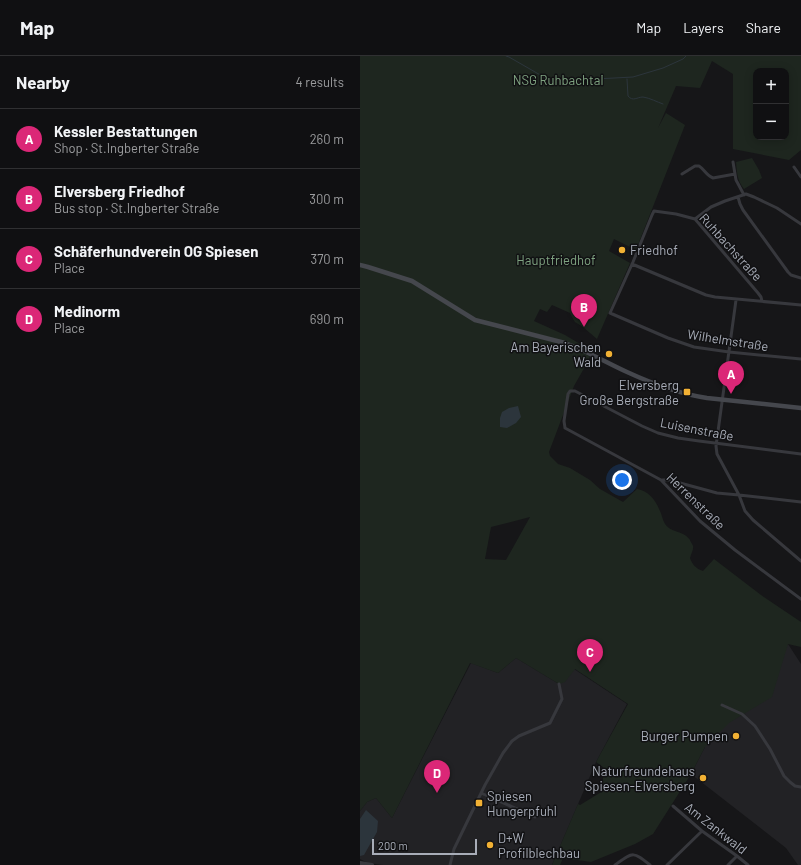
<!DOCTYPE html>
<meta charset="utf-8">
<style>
body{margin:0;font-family:Barlow,sans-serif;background:#1e1e20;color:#f1f3f6}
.controls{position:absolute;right:12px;top:12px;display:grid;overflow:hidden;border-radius:8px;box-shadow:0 2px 10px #0003}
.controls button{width:36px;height:36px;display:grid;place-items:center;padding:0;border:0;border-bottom:1px solid #303032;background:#101012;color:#f1f3f6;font:20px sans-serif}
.scale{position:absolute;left:12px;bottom:10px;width:105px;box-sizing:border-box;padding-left:4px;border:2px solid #a8adb8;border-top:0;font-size:11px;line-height:14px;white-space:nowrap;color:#a8adb8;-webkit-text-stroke:3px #111113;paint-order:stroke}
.you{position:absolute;left:262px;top:424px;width:14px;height:14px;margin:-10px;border:3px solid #fff;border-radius:50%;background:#1a73e8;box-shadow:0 0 0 6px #1a73e833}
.badge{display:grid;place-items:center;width:26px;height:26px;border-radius:50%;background:#db2777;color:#fff;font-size:13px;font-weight:700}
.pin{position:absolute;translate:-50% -33px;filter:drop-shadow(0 1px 2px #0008)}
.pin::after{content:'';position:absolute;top:21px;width:14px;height:12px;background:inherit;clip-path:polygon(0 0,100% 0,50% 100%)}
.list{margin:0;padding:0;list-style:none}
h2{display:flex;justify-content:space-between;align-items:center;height:52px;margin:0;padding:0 16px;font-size:17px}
h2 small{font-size:13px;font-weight:400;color:#9c9d9f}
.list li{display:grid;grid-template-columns:26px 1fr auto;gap:12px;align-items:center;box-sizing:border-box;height:60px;padding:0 16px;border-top:1px solid #303032}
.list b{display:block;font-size:15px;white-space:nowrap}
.list p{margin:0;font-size:13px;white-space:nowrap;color:#9c9d9f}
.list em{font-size:13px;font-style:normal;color:#9c9d9f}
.map{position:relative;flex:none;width:441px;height:809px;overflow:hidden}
header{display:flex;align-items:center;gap:24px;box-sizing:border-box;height:56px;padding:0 20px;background:#101012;border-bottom:1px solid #303032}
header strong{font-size:19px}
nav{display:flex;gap:22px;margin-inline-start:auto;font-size:14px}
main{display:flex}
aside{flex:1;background:#101012}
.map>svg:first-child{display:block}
</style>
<header>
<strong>Map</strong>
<nav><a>Map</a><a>Layers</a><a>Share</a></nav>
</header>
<main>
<aside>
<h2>Nearby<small>4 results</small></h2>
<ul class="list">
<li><span class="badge">A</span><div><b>Kessler Bestattungen</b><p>Shop · St.Ingberter Straße</p></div><em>260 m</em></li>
<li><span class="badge">B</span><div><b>Elversberg Friedhof</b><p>Bus stop · St.Ingberter Straße</p></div><em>300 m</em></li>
<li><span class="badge">C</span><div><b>Schäferhundverein OG Spiesen</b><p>Place</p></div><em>370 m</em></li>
<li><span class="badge">D</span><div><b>Medinorm</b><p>Place</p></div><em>690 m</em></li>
</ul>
</aside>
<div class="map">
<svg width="441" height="809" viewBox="0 0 441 809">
<rect width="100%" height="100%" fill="#161618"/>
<!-- built -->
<path fill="#222225" d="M 428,588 L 441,608 L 441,809 L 438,809 L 426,792 L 331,718 L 345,691 L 344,654 Z
M 156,602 L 199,628 L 214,613 L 267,648 L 236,706 L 192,809 L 23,809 L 8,807 L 0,803 L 0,755 L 7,746 L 16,742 L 32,762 L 111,607 L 138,617 Z"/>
<!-- green -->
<path fill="#1e261f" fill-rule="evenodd" d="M 0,0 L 441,0 L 441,94 L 429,104 L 373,93 L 373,18 L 352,5 L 340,32 L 316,30 L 298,72 L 306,57 L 325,69 L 276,194 L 254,183 L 249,195 L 270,207 L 237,283 L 223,271 L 215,266 L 212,261 L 210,257 L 192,249 L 187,256 L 180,253 L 174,265 L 205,279 L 232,295 L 227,307 L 214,330 L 189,396 L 190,400 L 198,408 L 210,412 L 230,424 L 240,433 L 263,446 L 277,433 C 288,435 295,443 299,453 C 302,458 302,463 305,468 C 311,477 323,474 330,484 C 330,485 333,489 333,490 C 334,493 331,498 330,502 C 332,508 336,513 343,515 L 354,503 L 401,539 L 441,566 L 441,591 L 428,588 L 412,641 L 369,667 L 345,691 L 331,718 L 293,778 L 275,788 L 231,806 L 203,802 L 200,809 L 192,809 L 218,748 L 220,749 L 243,735 L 243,711 L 236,706 L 268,648 L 215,613 L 205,626 L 199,628 L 156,602 L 138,617 L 110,607 L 32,762 L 16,742 L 7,746 L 0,755 ZM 396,15 L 426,15 L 426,81 L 396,81 ZM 170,461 L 146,504 L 125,503 L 131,471 Z
M 392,102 L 399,114 L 402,122 L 384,133 C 377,124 377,117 376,106 Z"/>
<!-- water -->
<path fill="#2c353c" d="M 158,350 L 161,361 L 156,367 L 147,372 L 140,371 L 140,362 L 142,356 L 149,352 Z
M 6,754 L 18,765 L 17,776 L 4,799 L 0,800 L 0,763 Z"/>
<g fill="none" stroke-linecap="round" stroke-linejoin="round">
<!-- stream -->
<path stroke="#2c353c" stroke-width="1" d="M 146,0 L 149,1 L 189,24 L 217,24 L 273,21 L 303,12 L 323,3 L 326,0
M 267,23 L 268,40 C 273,46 277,41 283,41 C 290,42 297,46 303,48"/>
<!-- minor -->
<path stroke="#37383d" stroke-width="3" d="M 373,106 L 376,124 L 384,139
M 434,111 L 441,121
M 322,118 L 335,110 L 339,110 C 344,113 346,119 353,122 L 375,118
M 378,141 L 380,148 L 383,154 L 428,216 L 431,219 L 441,222
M 335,163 L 351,151 L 365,145 L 386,138 L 394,141 L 417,152 L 441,168
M 272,208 L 346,239 L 355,241 L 441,249
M 376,244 L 356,390 L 357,398 L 379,439 L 385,455 L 393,464 L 441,505
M 402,245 L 401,241 L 398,237 L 335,163 L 316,158 L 294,155 L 292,159 L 273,206 L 250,257 L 308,282 L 334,291 L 369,296 L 441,303
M 441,398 L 339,385 L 318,382 L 298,377 L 282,370 L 215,335 L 210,335 L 208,338 L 204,365 L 205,372 L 301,424 L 340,465 L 375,494 L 441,543
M 301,424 L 309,424 L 357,437 L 379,439 L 441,446
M 362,649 L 382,658 L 395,670 L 410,693 L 424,720 L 430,726 L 435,730 L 441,731
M 121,737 L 175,761
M 313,750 L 342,775 L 377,800 L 388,809
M 90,809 L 94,793 L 125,729 L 143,697 L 152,685 L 159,680 L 190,667 L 202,643 L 199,628
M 255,809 C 273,796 273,795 290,809
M 307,809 L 342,775
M 368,809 L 377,800"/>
<!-- tertiary -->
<path stroke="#37383d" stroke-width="4" d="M 0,807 L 12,809"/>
<!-- secondary -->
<path stroke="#45474d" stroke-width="4.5" d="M 0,209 L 8,211 L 52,225 L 115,264 L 205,287 C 227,295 247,307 267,316 C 293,328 320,338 347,342 L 441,352"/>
</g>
<!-- markers -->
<g fill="#f2b134" stroke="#111113" stroke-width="1.5">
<circle cx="262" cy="194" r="4"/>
<circle cx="249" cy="298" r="4"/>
<rect x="323" y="332" width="8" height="8" rx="2"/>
<circle cx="376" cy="680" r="4"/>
<circle cx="343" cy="722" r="4"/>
<rect x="115" y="743" width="8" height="8" rx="2"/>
<circle cx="130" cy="789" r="4"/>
</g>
<g text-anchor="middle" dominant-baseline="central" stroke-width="3" stroke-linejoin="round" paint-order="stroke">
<!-- park labels -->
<g font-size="13" fill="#7fa381" stroke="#111113">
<text x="198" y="24">NSG Ruhbachtal</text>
<text x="196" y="204">Hauptfriedhof</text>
</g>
<!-- street labels -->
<g font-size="13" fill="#a8adb8" stroke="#111113">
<text transform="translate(371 191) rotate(48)">Ruhbachstraße</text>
<text transform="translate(368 284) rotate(9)">Wilhelmstraße</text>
<text transform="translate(337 373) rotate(11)">Luisenstraße</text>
<text transform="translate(336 445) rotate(44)">Herrenstraße</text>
<text transform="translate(356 772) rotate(38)">Am Zankwald</text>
</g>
<!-- poi labels -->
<g font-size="13" fill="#a8adb8" stroke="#111113" text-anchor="end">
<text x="270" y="194" text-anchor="start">Friedhof</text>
<text x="241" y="291">Am Bayerischen<tspan x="241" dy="15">Wald</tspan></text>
<text x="319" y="329">Elversberg<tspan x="319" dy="15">Große Bergstraße</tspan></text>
<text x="368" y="680">Burger Pumpen</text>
<text x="335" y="715">Naturfreundehaus<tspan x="335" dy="15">Spiesen-Elversberg</tspan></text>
<text x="127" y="740" text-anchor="start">Spiesen<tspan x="127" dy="15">Hungerpfuhl</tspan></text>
<text x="138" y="782" text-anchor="start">D+W<tspan x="138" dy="15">Profilblechbau</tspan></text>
</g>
</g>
</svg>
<div class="controls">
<button>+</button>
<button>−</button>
</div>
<div class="scale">200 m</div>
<div class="you"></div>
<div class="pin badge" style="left:371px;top:338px">A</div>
<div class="pin badge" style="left:224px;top:271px">B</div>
<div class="pin badge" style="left:230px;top:616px">C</div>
<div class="pin badge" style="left:77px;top:737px">D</div>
</div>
</main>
